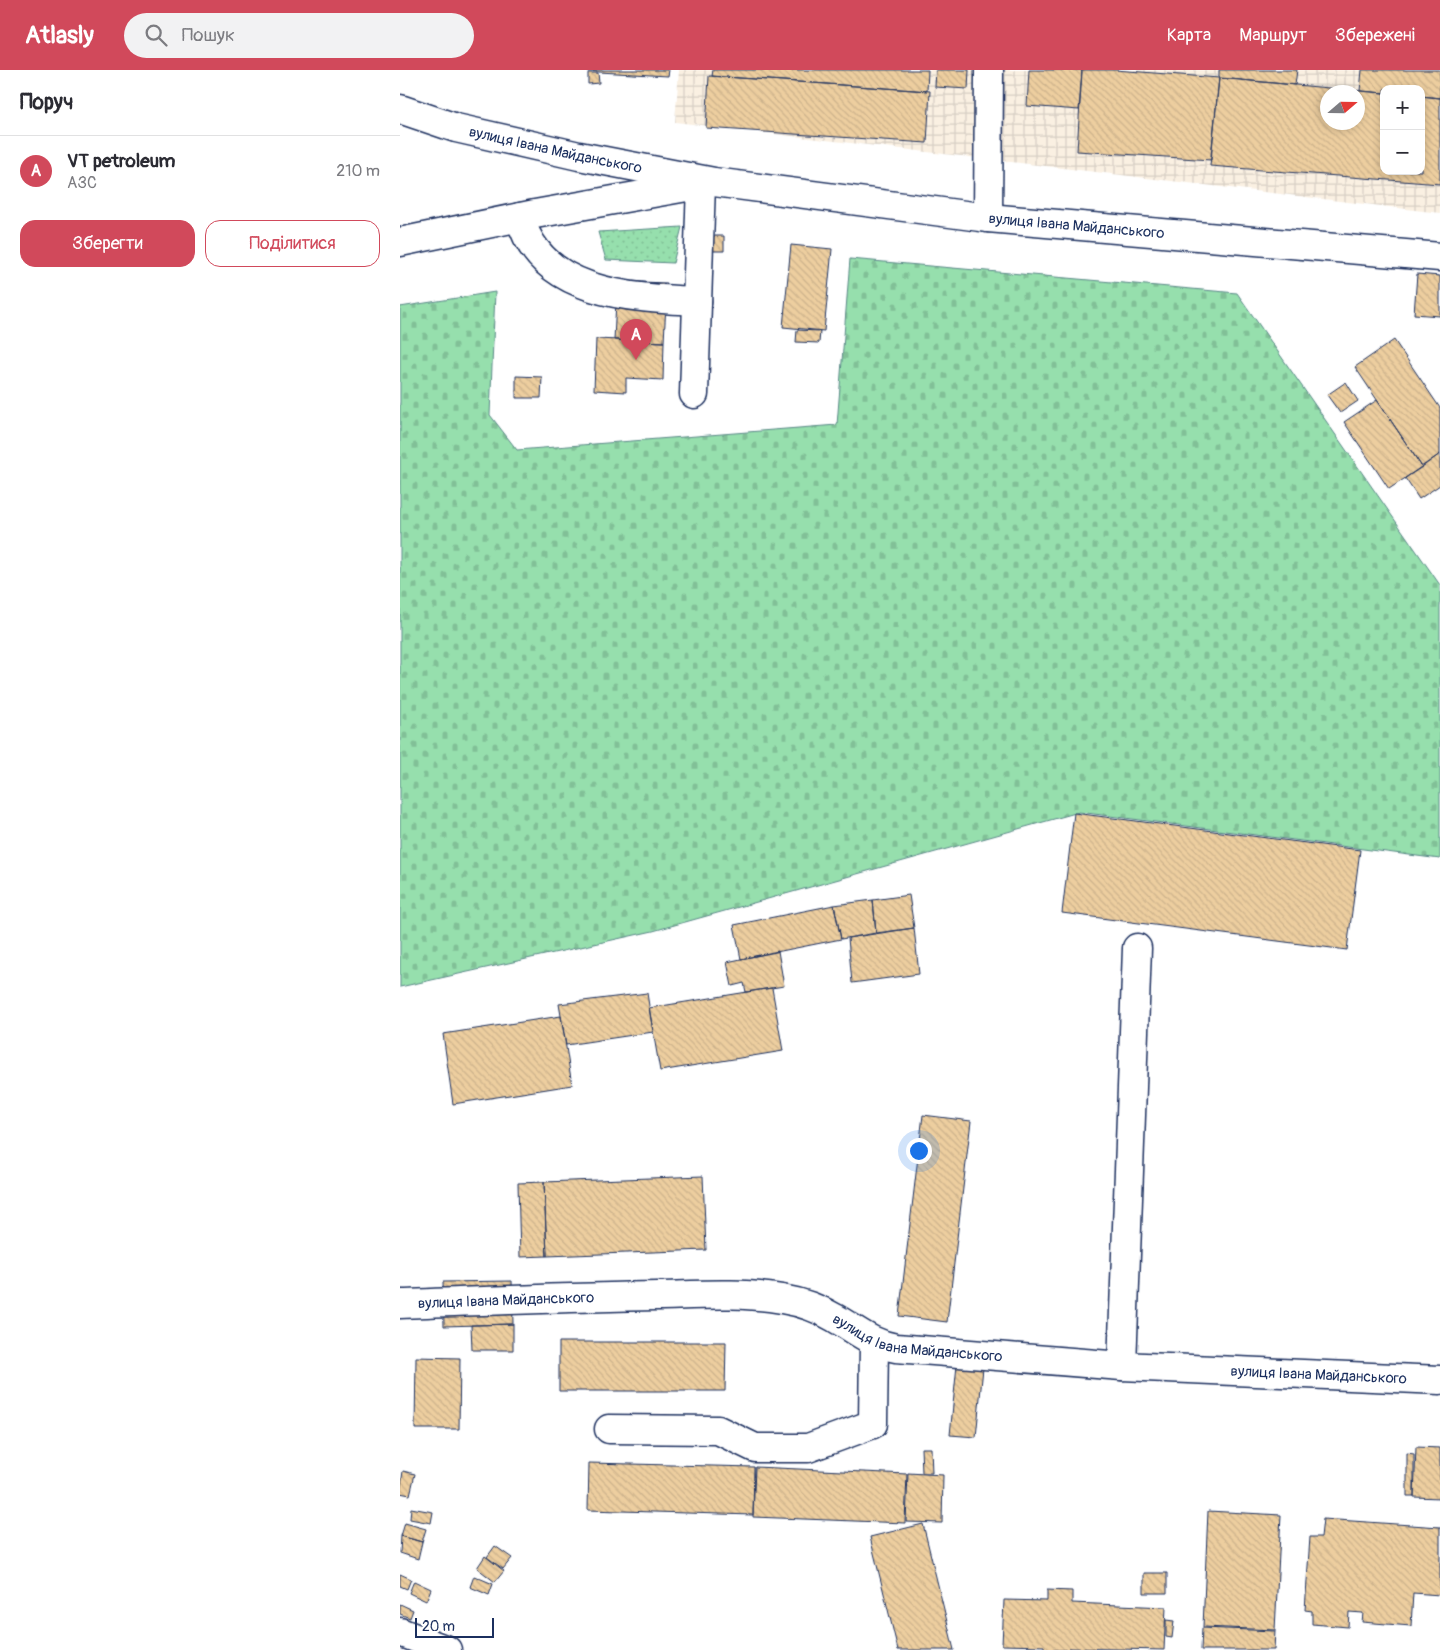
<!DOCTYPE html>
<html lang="uk">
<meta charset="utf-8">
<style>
body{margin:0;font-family:Pangolin,sans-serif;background:#f2f2f3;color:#2b2b33}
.controls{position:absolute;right:15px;top:15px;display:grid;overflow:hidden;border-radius:10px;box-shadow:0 2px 8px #0003}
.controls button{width:45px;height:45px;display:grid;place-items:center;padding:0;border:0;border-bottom:1px solid #e1e1e2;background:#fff;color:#2b2b33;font:25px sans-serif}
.compass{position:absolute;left:920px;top:15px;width:45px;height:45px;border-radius:50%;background:#fff;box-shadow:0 2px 8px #0003;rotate:70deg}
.scale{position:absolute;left:15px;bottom:12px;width:79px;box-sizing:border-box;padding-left:5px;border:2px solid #1b2f5e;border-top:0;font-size:14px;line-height:18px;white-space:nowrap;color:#1b2f5e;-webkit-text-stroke:4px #fff;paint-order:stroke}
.you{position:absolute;left:518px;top:1080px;width:18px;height:18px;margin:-12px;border:4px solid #fff;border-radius:50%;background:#1a73e8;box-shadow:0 0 0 8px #1a73e833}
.badge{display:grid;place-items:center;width:32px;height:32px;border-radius:50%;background:#d1495b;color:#fff;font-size:16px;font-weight:700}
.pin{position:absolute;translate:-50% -41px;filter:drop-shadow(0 1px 2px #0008)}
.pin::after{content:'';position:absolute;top:26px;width:18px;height:15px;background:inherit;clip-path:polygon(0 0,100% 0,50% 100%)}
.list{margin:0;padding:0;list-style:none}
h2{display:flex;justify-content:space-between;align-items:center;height:65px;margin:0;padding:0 20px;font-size:21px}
h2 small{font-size:16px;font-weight:400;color:#7c7c81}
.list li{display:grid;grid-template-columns:32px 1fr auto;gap:15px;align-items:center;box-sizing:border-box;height:70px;padding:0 20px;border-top:1px solid #e1e1e2}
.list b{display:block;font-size:19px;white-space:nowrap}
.list p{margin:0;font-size:16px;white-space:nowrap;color:#7c7c81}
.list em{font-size:16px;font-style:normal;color:#7c7c81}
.actions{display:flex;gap:10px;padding:15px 20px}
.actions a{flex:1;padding:11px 0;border:1px solid #d1495b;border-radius:15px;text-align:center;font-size:18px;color:#d1495b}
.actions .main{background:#d1495b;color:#fff}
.icon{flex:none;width:28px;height:28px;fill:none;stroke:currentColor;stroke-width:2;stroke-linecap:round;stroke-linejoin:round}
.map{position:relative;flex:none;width:1040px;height:1580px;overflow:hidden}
header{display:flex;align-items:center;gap:30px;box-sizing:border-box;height:70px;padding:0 25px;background:#d1495b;color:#fff}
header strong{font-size:24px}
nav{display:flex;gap:28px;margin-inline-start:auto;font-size:18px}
.search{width:350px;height:45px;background:#f2f2f3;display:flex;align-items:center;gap:12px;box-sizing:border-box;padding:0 18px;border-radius:28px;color:#7c7c81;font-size:19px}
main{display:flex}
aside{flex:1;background:#fff}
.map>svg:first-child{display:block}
</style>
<header>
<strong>Atlasly</strong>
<div class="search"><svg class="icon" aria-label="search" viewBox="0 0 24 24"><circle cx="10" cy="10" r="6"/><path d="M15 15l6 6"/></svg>Пошук</div>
<nav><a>Карта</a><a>Маршрут</a><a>Збережені</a></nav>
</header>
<main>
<aside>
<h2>Поруч<small></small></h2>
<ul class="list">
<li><span class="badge">A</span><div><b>VT petroleum</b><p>АЗС</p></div><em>210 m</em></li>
</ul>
<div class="actions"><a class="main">Зберегти</a><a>Поділитися</a></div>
</aside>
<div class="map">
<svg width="1040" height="1580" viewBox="0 0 1040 1580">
<defs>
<pattern id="industrial-grid" width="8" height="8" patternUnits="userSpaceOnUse" patternTransform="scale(1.25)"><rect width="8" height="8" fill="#faf0e2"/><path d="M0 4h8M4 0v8" fill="none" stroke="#d6cec4"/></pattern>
<pattern id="grass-dots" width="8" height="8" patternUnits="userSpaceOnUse" patternTransform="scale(1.25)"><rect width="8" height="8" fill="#96dfad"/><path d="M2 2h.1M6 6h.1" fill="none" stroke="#81c097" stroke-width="1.8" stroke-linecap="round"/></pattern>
<pattern id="cemetery-stones" width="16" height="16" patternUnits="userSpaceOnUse" patternTransform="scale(1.25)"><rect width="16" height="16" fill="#96dfad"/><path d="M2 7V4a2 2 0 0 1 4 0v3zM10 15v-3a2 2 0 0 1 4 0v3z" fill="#81c097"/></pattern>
<pattern id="building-back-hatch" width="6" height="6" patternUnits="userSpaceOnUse" patternTransform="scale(1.25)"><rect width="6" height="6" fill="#edce9f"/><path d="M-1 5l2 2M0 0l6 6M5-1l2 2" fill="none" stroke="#cbb18b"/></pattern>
</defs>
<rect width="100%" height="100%" fill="#fff"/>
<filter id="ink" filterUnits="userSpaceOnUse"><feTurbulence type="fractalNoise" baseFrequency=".02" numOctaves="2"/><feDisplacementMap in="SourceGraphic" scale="10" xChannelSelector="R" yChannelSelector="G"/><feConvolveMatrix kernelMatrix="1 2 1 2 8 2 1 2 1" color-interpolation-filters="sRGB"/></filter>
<g filter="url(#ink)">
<!-- industrial -->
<path fill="url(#industrial-grid)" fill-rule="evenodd" d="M 279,0 L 1040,0 L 1040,143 L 275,52 ZM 984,19 L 1021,19 L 1021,101 L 984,101 ZM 928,22 L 958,22 L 958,52 L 928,52 Z"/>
<!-- grass -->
<path fill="url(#grass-dots)" stroke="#588786" d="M 282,157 L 273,193 L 206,190 L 198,162 Z"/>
<!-- cemetery -->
<path fill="url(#cemetery-stones)" stroke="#588786" d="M 450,189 L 837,223 L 1040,515 L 1040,789 L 679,742 L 253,861 L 0,917 L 0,237 L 95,222 L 90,345 L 117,380 L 437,355 Z"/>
<!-- building -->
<path fill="url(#building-back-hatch)" stroke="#1b2f5e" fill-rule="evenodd" d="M 182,0 L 269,0 L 268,6 L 182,1 Z
M 313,0 L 528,0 L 527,21 L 312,6 Z
M 536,0 L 569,0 L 568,19 L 535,17 Z
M 629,0 L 682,0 L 679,40 L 627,36 Z
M 682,0 L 715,0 L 819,8 L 811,90 L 677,81 Z
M 819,0 L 897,0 L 895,15 L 819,8 Z
M 962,0 L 1040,0 L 1040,28 L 1021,26 L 1021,19 L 984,19 L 984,23 L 960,21 Z
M 188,3 L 198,3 L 199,13 L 188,14 Z
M 309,6 L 530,21 L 527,73 L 306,58 Z
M 819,8 L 984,23 L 984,101 L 1021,101 L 1021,26 L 1040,28 L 1040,114 L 810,96 ZM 928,22 L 958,22 L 958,52 L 928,52 Z
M 313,166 L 324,166 L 324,181 L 312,181 Z
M 391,175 L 432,179 L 424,261 L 383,257 Z
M 1017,204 L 1040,206 L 1040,246 L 1014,244 Z
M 217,211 L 267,213 L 264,272 L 214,270 Z
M 397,260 L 420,261 L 419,273 L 396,272 Z
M 196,269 L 264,272 L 263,310 L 226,308 L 226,322 L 194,320 Z
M 994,270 L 1040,338 L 1040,384 L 1022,397 L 955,297 Z
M 116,306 L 142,307 L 141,328 L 116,328 Z
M 946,312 L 958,331 L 940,343 L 927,325 Z
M 977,330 L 1022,397 L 989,419 L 944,352 Z
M 1040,384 L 1040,415 L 1019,429 L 1005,408 Z
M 674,743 L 960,780 L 947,880 L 662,843 Z
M 509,825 L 514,858 L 476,863 L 473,830 Z
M 473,830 L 476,863 L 441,869 L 434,835 Z
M 434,835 L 441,869 L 341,889 L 334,855 Z
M 514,858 L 519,904 L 452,913 L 448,868 Z
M 378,881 L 384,916 L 346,922 L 344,913 L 332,916 L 327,892 Z
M 372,918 L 383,981 L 260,1001 L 249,938 Z
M 247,923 L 253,962 L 166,975 L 159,934 Z
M 161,946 L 172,1015 L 53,1034 L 43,964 Z
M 523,1045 L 571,1051 L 547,1252 L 499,1246 Z
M 303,1106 L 306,1180 L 147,1186 L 144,1112 Z
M 144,1112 L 147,1186 L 120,1187 L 118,1113 Z
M 112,1211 L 113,1254 L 44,1256 L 43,1212 Z
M 113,1254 L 113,1280 L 72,1280 L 71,1255 Z
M 159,1272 L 326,1272 L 325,1321 L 159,1321 Z
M 16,1287 L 60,1288 L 59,1359 L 15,1359 Z
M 557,1295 L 583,1298 L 576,1367 L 550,1365 Z
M 1016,1377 L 1040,1378 L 1040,1428 L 1014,1427 Z
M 521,1378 L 531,1378 L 532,1403 L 522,1403 Z
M 1007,1383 L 1014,1384 L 1014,1426 L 1007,1426 Z
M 189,1393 L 354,1397 L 353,1445 L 188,1440 Z
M 355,1397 L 507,1404 L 505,1453 L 353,1447 Z
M 3,1401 L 15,1404 L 10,1425 L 0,1423 Z
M 508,1403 L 543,1405 L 542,1453 L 506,1452 Z
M 11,1438 L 33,1442 L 31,1453 L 10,1449 Z
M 808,1441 L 881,1445 L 875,1560 L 803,1557 Z
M 923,1449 L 1040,1457 L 1040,1525 L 1013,1523 L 1011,1556 L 962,1552 L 963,1543 L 949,1542 L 948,1557 L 912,1554 L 912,1541 L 905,1540 L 910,1467 L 921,1467 Z
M 5,1453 L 26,1459 L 22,1472 L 1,1466 Z
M 523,1454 L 554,1580 L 498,1580 L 470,1467 Z
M 1,1466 L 22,1472 L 18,1489 L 0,1483 Z
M 95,1476 L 112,1488 L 103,1499 L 87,1487 Z
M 85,1486 L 104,1501 L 95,1512 L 77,1498 Z
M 744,1503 L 767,1503 L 767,1523 L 744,1523 Z
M 0,1504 L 11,1509 L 7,1519 L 0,1516 Z
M 74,1506 L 93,1514 L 89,1525 L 70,1517 Z
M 14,1511 L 31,1519 L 26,1531 L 9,1523 Z
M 647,1520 L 672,1521 L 672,1533 L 766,1537 L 764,1580 L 669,1578 L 669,1580 L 644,1580 L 644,1576 L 602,1575 L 604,1530 L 647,1531 Z
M 0,1534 L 13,1540 L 10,1548 L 0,1544 Z
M 766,1550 L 774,1551 L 772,1568 L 766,1567 Z
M 802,1558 L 875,1561 L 874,1580 L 801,1580 Z"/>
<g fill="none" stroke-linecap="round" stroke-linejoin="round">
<defs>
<g id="minor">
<path id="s1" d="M 0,39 L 56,58 L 179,86 L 314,112 L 588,148 L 1040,187"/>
<path d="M 120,147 C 140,224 231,228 297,231"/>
<path d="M 588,148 L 589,0"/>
<path d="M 0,172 L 135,144 L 298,115"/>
<path d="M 294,324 L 301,114"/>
<path id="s2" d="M 0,1234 C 86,1231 172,1227 258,1226 C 299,1225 342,1222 382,1229 C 400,1232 420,1239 435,1248 C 458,1261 470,1273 496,1278 L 722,1296 L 1040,1310"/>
<path d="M 722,1296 L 737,878"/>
<path d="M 209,1359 L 318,1360 L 355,1378 L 408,1378 L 473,1354 L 474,1272"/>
<path d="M 0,1562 L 47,1580"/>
</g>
</defs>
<!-- minor casing -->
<use href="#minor" stroke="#1b2f5e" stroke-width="31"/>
<!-- minor -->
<use href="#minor" stroke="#fff" stroke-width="28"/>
</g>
</g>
<g text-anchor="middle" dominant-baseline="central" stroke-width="4" stroke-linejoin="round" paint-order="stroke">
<!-- street labels -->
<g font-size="15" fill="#1b2f5e" stroke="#fff">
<text stroke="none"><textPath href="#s1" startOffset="161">вулиця Івана Майданського</textPath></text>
<text stroke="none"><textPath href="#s1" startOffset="688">вулиця Івана Майданського</textPath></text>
<text stroke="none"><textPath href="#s2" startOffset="106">вулиця Івана Майданського</textPath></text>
<text stroke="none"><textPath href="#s2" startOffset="526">вулиця Івана Майданського</textPath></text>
<text stroke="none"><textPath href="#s2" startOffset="931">вулиця Івана Майданського</textPath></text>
</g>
</g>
</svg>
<div class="controls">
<button>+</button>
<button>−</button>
</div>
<svg class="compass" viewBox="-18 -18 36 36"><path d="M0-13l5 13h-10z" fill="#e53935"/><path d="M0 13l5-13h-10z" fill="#7c7c81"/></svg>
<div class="scale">20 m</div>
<div class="you"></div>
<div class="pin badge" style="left:236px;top:290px">A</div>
</div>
</main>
